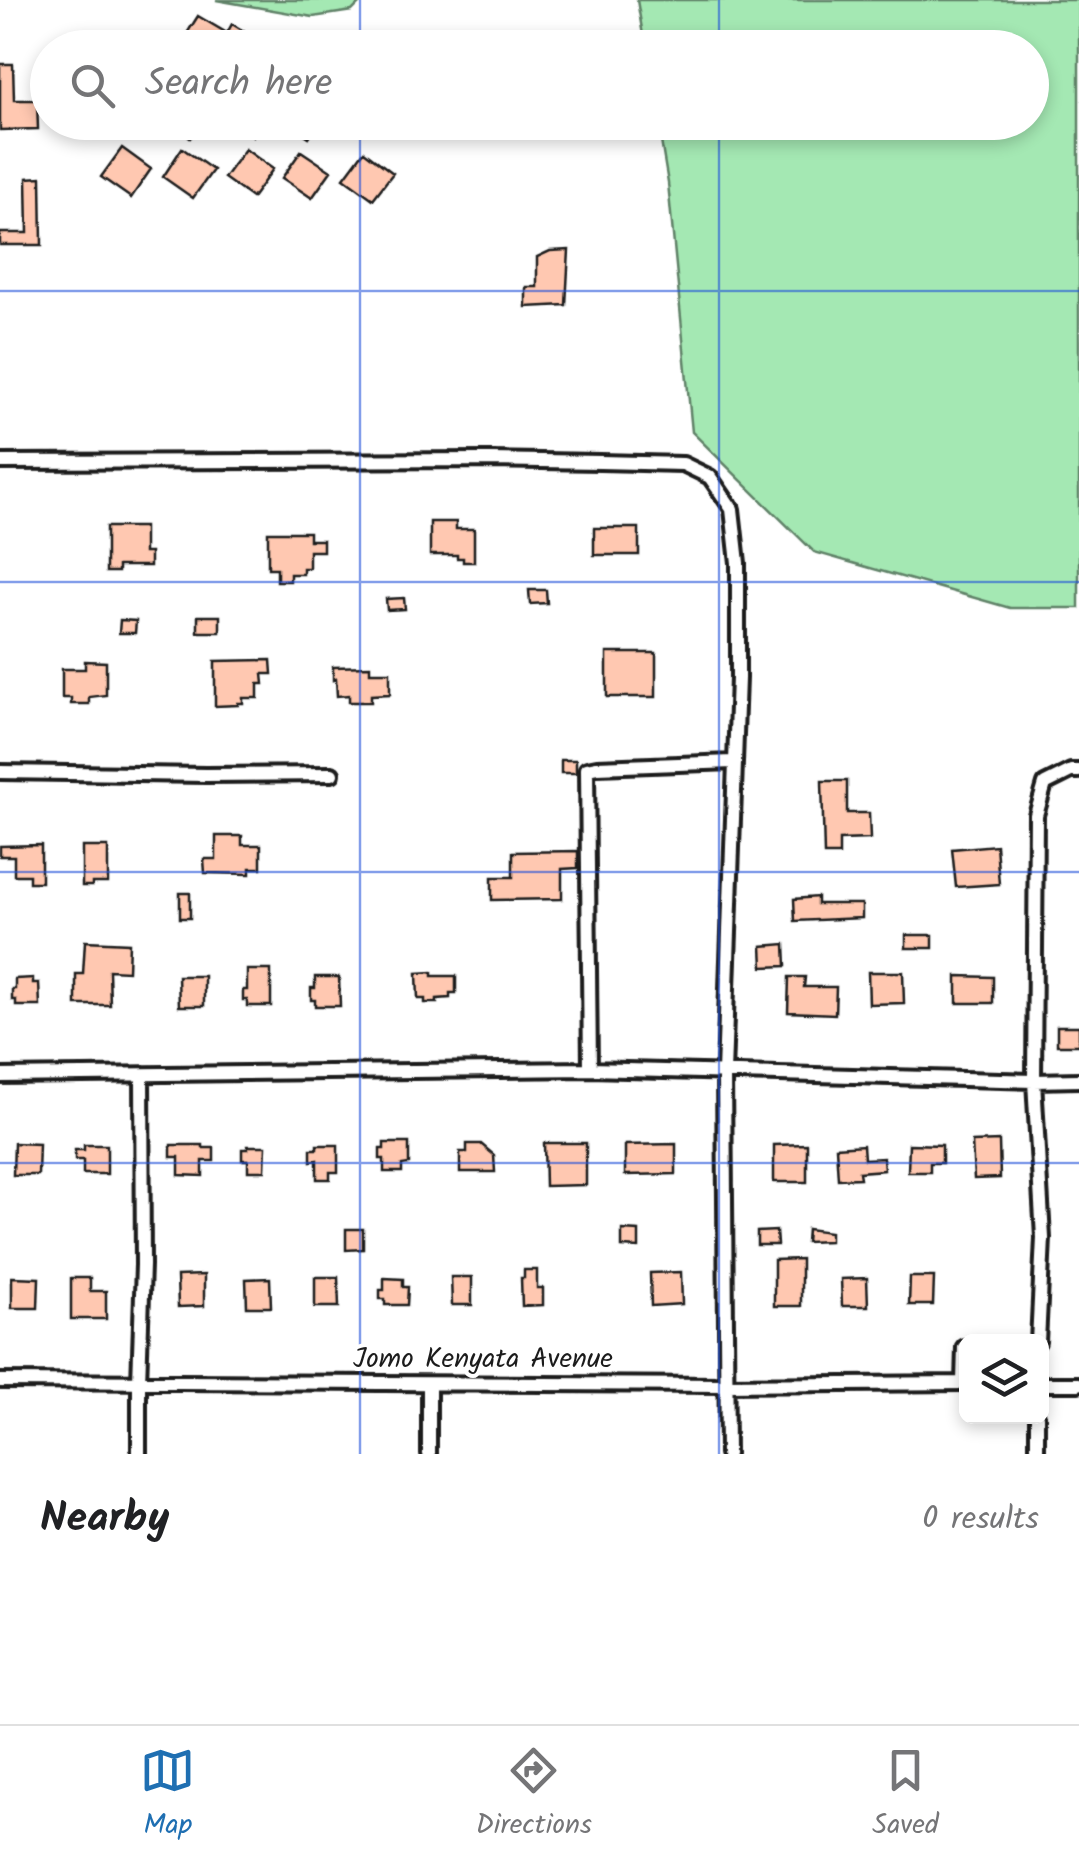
<!DOCTYPE html>
<style>
body{margin:0;font-family:Kalam,sans-serif;background:#f6f6f6;color:#202124}
.controls{position:absolute;right:30px;bottom:30px;display:grid;overflow:hidden;border-radius:15px;box-shadow:0 5px 15px #0003}
.controls button{width:90px;height:90px;display:grid;place-items:center;padding:0;border:0;border-bottom:2px solid #e0e0e0;background:#fff;color:#202124;font:50px sans-serif}
.list{margin:0;padding:0;list-style:none}
h2{display:flex;justify-content:space-between;align-items:center;height:130px;margin:0;padding:0 40px;font-size:42px}
h2 small{font-size:32px;font-weight:400;color:#757577}
.icon{flex:none;width:55px;height:55px;fill:none;stroke:currentColor;stroke-width:2;stroke-linecap:round;stroke-linejoin:round}
.map{position:relative;flex:none;width:1079px;height:1454px;overflow:hidden}
.search{position:absolute;background:#fff;box-shadow:0 5px 15px #0003;left:30px;right:30px;top:30px;height:110px;display:flex;align-items:center;gap:25px;box-sizing:border-box;padding:0 35px;border-radius:55px;color:#757577;font-size:38px}
.sheet{height:270px;background:#fff}
nav{display:flex;justify-content:space-around;align-items:center;box-sizing:border-box;height:140px;border-top:2px solid #e0e0e0;background:#fff;font-size:28px;color:#757577}
nav a{display:grid;justify-items:center;gap:5px}
nav .on{color:#1f6fb2}
.map>svg:first-child{display:block}
</style>
<div class="map">
<svg width="1079" height="1454" viewBox="0 0 1079 1454">
<rect width="100%" height="100%" fill="#fff"/>
<filter id="ink" filterUnits="userSpaceOnUse"><feTurbulence type="fractalNoise" baseFrequency=".01" numOctaves="2"/><feDisplacementMap in="SourceGraphic" scale="20" xChannelSelector="R" yChannelSelector="G"/><feConvolveMatrix kernelMatrix="1 2 1 2 8 2 1 2 1" color-interpolation-filters="sRGB"/></filter>
<g filter="url(#ink)">
<!-- green -->
<path fill="#a4e8b3" stroke="#608268" stroke-width="2.5" d="M 216,0 L 363,0 L 352,11 L 313,17 Z
M 637,0 L 1079,0 L 1079,608 L 1010,608 L 814,552 L 692,432 L 668,183 L 658,123 L 1032,122 L 1032,48 L 645,47 Z"/>
<!-- building -->
<path fill="#ffc8b1" stroke="#1c1c1c" stroke-width="2.5" d="M 198,16 L 227,33 L 232,24 L 260,41 L 256,48 L 200,48 L 184,38 Z
M 0,64 L 13,64 L 14,100 L 37,100 L 38,129 L 0,130 Z
M 108,122 L 146,122 L 134,140 Z
M 171,122 L 203,122 L 190,138 Z
M 234,122 L 263,122 L 253,136 Z
M 287,122 L 319,122 L 309,137 Z
M 122,148 L 151,169 L 131,198 L 101,177 Z
M 182,148 L 213,170 L 193,198 L 163,177 Z
M 245,149 L 273,169 L 252,198 L 224,178 Z
M 301,151 L 331,171 L 312,198 L 282,178 Z
M 364,151 L 393,173 L 373,199 L 344,178 Z
M 41,177 L 42,245 L 0,245 L 0,233 L 28,233 L 27,178 Z
M 569,250 L 566,305 L 526,307 L 526,287 L 537,287 L 537,257 L 550,251 Z
M 430,522 L 456,522 L 456,529 L 474,529 L 474,562 L 463,562 L 463,558 L 457,558 L 457,555 L 430,555 Z
M 106,527 L 144,527 L 144,553 L 150,553 L 150,566 L 118,566 L 118,572 L 106,572 Z
M 594,528 L 639,528 L 639,555 L 594,555 Z
M 268,532 L 309,532 L 309,540 L 323,540 L 323,551 L 309,551 L 309,568 L 303,568 L 303,574 L 290,574 L 290,581 L 277,581 L 277,568 L 268,568 Z
M 529,590 L 546,590 L 547,603 L 530,604 Z
M 404,598 L 405,609 L 387,610 L 386,599 Z
M 198,616 L 220,616 L 220,632 L 198,632 Z
M 120,620 L 136,621 L 135,633 L 119,633 Z
M 607,653 L 656,653 L 656,697 L 607,697 Z
M 271,660 L 272,674 L 263,674 L 264,684 L 258,684 L 258,698 L 243,698 L 243,703 L 238,703 L 238,705 L 215,706 L 215,661 Z
M 85,661 L 106,662 L 106,695 L 89,697 L 89,704 L 71,704 L 71,698 L 62,698 L 62,669 L 85,669 Z
M 370,666 L 370,672 L 390,672 L 390,694 L 371,695 L 371,702 L 349,702 L 349,695 L 337,696 L 336,679 L 333,680 L 333,667 Z
M 561,760 L 576,760 L 576,773 L 561,773 Z
M 822,781 L 847,781 L 847,813 L 869,813 L 870,839 L 839,840 L 839,855 L 824,855 Z
M 216,836 L 242,836 L 242,845 L 261,845 L 261,868 L 250,868 L 250,874 L 205,873 L 204,859 L 216,859 Z
M 41,845 L 41,882 L 29,882 L 29,875 L 14,875 L 14,856 L 0,856 L 0,846 Z
M 996,845 L 999,884 L 956,887 L 952,849 Z
M 82,847 L 108,847 L 108,883 L 92,883 L 92,886 L 82,886 Z
M 578,851 L 578,868 L 562,869 L 562,899 L 492,900 L 492,877 L 513,877 L 513,852 Z
M 180,893 L 190,893 L 190,918 L 180,918 Z
M 817,897 L 817,904 L 862,904 L 862,918 L 795,921 L 794,899 Z
M 906,935 L 933,935 L 933,948 L 906,948 Z
M 85,941 L 129,943 L 128,971 L 109,970 L 110,1005 L 76,1005 L 76,974 L 83,974 Z
M 785,944 L 786,966 L 763,967 L 762,946 Z
M 247,970 L 271,970 L 271,1006 L 247,1006 L 247,1000 L 243,1000 L 243,990 L 247,990 Z
M 432,972 L 432,976 L 456,976 L 456,993 L 450,993 L 450,998 L 437,999 L 437,1003 L 425,1003 L 425,999 L 418,999 L 417,973 Z
M 868,972 L 903,972 L 904,1003 L 869,1004 Z
M 178,976 L 204,976 L 204,1006 L 179,1006 Z
M 957,976 L 993,977 L 993,1003 L 957,1003 Z
M 315,977 L 339,977 L 340,1006 L 315,1006 L 315,1000 L 311,1000 L 311,988 L 315,988 Z
M 789,977 L 805,977 L 804,987 L 836,987 L 835,1014 L 788,1012 Z
M 33,978 L 33,983 L 39,983 L 40,1006 L 16,1006 L 16,1000 L 12,1000 L 12,989 L 15,989 L 15,979 Z
M 1057,1026 L 1079,1026 L 1079,1045 L 1057,1045 Z
M 999,1141 L 1000,1178 L 974,1179 L 972,1142 Z
M 14,1143 L 39,1144 L 38,1175 L 13,1175 Z
M 384,1143 L 409,1143 L 409,1164 L 402,1165 L 402,1172 L 384,1172 L 384,1159 L 380,1159 L 380,1149 L 384,1149 Z
M 544,1143 L 586,1143 L 586,1185 L 545,1186 Z
M 467,1144 L 481,1144 L 494,1155 L 495,1172 L 460,1172 L 460,1152 L 467,1152 Z
M 676,1144 L 676,1174 L 625,1175 L 625,1145 Z
M 807,1144 L 807,1182 L 774,1182 L 774,1145 Z
M 909,1144 L 942,1145 L 942,1163 L 930,1163 L 930,1172 L 908,1172 Z
M 84,1145 L 107,1145 L 107,1174 L 83,1174 L 83,1160 L 75,1160 L 75,1150 L 84,1150 Z
M 171,1145 L 203,1145 L 203,1148 L 214,1148 L 214,1161 L 203,1161 L 203,1176 L 179,1175 L 179,1157 L 171,1157 Z
M 317,1145 L 338,1145 L 338,1172 L 330,1172 L 330,1179 L 317,1179 L 317,1160 L 311,1161 L 311,1149 L 317,1149 Z
M 863,1145 L 864,1159 L 883,1158 L 884,1170 L 859,1172 L 860,1178 L 838,1179 L 836,1147 Z
M 248,1146 L 266,1146 L 265,1171 L 248,1171 L 248,1160 L 242,1160 L 242,1149 L 248,1149 Z
M 346,1229 L 363,1229 L 363,1249 L 346,1250 Z
M 807,1229 L 830,1232 L 830,1241 L 806,1242 Z
M 622,1230 L 639,1231 L 639,1248 L 622,1247 Z
M 776,1231 L 777,1245 L 757,1245 L 757,1232 Z
M 801,1259 L 801,1306 L 774,1306 L 774,1260 Z
M 524,1270 L 537,1270 L 537,1288 L 543,1288 L 543,1305 L 522,1306 L 521,1278 L 524,1278 Z
M 681,1272 L 682,1304 L 651,1306 L 650,1273 Z
M 204,1275 L 204,1306 L 178,1307 L 177,1276 Z
M 12,1277 L 39,1278 L 38,1308 L 12,1308 Z
M 315,1277 L 338,1277 L 339,1307 L 315,1307 Z
M 451,1277 L 472,1277 L 472,1305 L 452,1305 Z
M 910,1277 L 934,1277 L 933,1305 L 909,1305 Z
M 71,1278 L 90,1278 L 90,1291 L 106,1291 L 106,1319 L 71,1319 Z
M 270,1278 L 271,1307 L 247,1307 L 246,1279 Z
M 384,1278 L 403,1279 L 403,1287 L 408,1287 L 407,1305 L 385,1305 L 385,1299 L 380,1299 L 380,1290 L 384,1290 Z
M 867,1278 L 868,1306 L 842,1306 L 841,1279 Z"/>
<g fill="none" stroke-linecap="round" stroke-linejoin="round">
<defs>
<path id="minor" d="M 0,462 L 489,460 L 600,462 L 683,464 L 710,477 L 732,509 L 738,563 L 738,678 L 724,1073 L 727,1454
M 0,772 L 206,775 L 332,774
M 590,1069 L 587,769 L 597,767 L 733,762
M 0,1076 L 590,1069 L 1034,1081 L 1079,1080
M 1038,1342 L 1043,1238 L 1034,1081 L 1036,815 L 1045,784 L 1071,771 L 1079,771
M 0,1381 L 727,1385 L 966,1383
M 963,1383 L 964,1347
M 429,1384 L 429,1454
M 1042,1384 L 1079,1384
M 1037,1416 L 1037,1454
M 139,1454 L 139,1382 L 143,1265 L 142,1075"/>
</defs>
<!-- minor casing -->
<use href="#minor" stroke="#1c1c1c" stroke-width="20"/>
<!-- minor -->
<use href="#minor" stroke="#fff" stroke-width="12"/>
</g>
</g>
<!-- grid -->
<path fill="none" stroke="#1d4ed8" stroke-width="2.5" stroke-opacity="0.55" d="M 360,0 L 360,48M 719,0 L 719,48M 360,122 L 360,1454M 719,122 L 719,1454M 0,291 L 1079,291M 0,582 L 1079,582M 0,872 L 1079,872M 0,1163 L 1079,1163"/>
<g text-anchor="middle" dominant-baseline="central" stroke-width="8" stroke-linejoin="round" paint-order="stroke">
<!-- street labels -->
<g font-size="28" fill="#1c1c1c" stroke="#fff">
<text x="483" y="1359">Jomo Kenyata Avenue</text>
</g>
</g>
</svg>
<div class="controls">
<button><svg class="icon" aria-label="layers" viewBox="0 0 24 24"><path d="M12 4l9 5-9 5-9-5zM3 14l9 5 9-5"/></svg></button>
</div>
<div class="search"><svg class="icon" aria-label="search" viewBox="0 0 24 24"><circle cx="10" cy="10" r="6"/><path d="M15 15l6 6"/></svg>Search here</div>
</div>
<section class="sheet">
<h2>Nearby<small>0 results</small></h2>
<ul class="list">
</ul>
</section>
<nav>
<a class="on"><svg class="icon" aria-label="map" viewBox="0 0 24 24"><path d="M3 6l6-2 6 2 6-2v14l-6 2-6-2-6 2zM9 4v14M15 6v14"/></svg>Map</a>
<a><svg class="icon" aria-label="directions" viewBox="0 0 24 24"><path d="M12 3l9 9-9 9-9-9zM9 14v-3h6M13 9l2 2-2 2"/></svg>Directions</a>
<a><svg class="icon" aria-label="saved" viewBox="0 0 24 24"><path d="M7 4h10v16l-5-4-5 4z"/></svg>Saved</a>
</nav>
